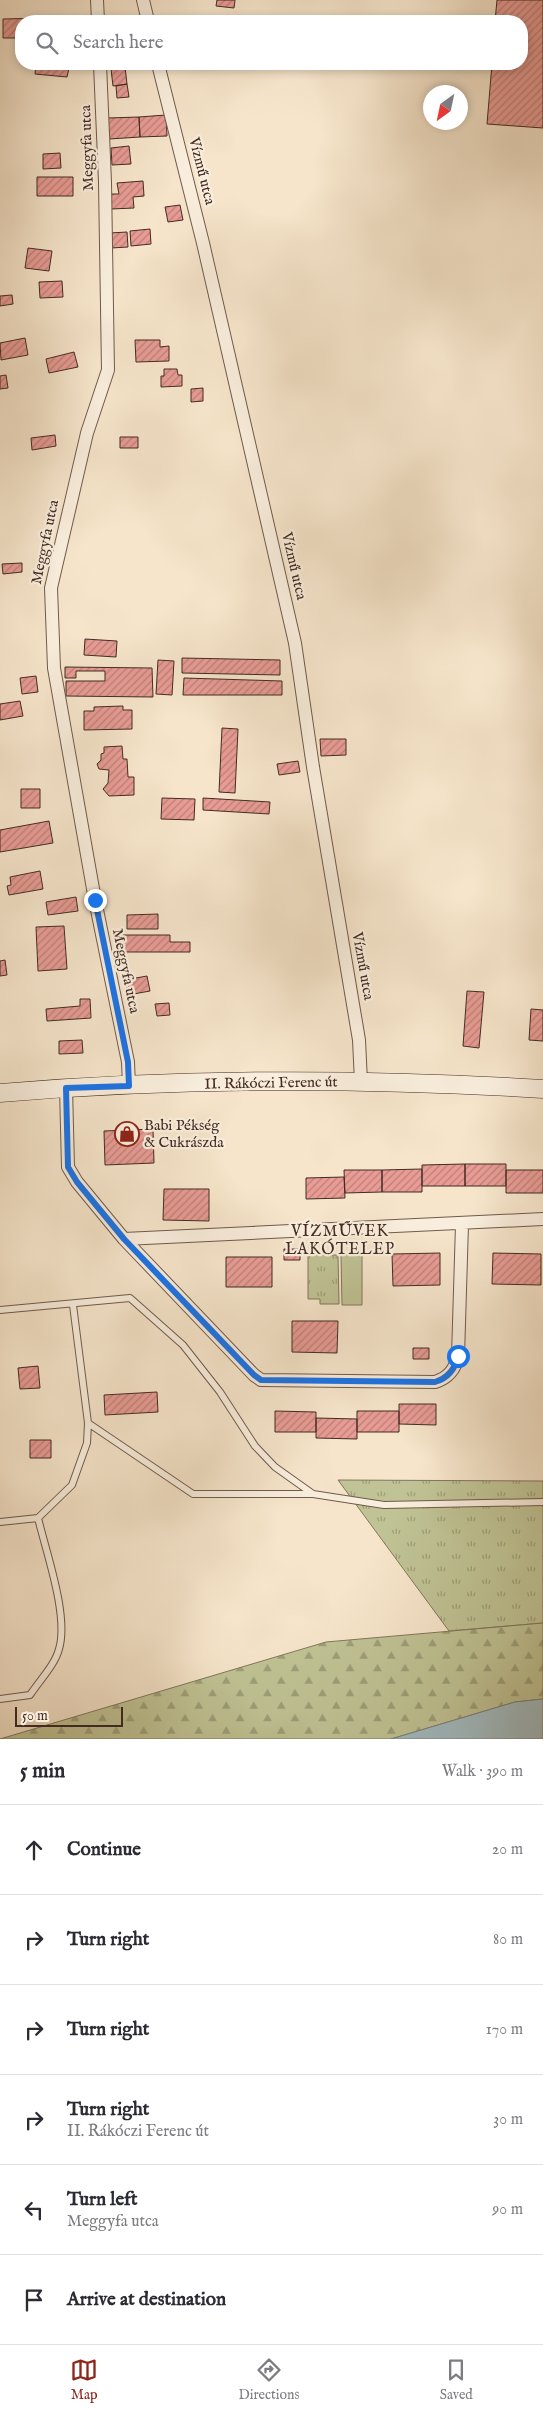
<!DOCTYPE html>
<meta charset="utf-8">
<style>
body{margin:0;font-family:"IM FELL English",serif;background:#f2f2f3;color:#2b2b33}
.compass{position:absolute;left:423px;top:85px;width:45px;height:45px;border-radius:50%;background:#fff;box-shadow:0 2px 8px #0003;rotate:213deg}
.scale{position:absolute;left:15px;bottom:12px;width:108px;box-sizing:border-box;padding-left:5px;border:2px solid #432b23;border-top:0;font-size:14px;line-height:18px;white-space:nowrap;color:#432b23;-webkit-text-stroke:4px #f9eedd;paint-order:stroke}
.stop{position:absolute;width:15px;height:15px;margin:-11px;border:4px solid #1a73e8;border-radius:50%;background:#fff}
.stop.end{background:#1a73e8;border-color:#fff;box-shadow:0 1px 5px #0008}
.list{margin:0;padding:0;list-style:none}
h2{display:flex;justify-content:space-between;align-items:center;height:65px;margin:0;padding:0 20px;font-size:21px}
h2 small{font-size:16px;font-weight:400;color:#7c7c81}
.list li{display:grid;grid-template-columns:32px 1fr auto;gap:15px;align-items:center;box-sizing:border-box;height:90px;padding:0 20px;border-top:1px solid #e1e1e2}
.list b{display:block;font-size:19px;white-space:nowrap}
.list p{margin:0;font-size:16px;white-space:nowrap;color:#7c7c81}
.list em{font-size:16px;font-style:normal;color:#7c7c81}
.icon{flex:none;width:28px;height:28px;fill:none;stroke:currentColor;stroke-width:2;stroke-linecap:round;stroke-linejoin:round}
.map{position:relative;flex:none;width:543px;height:1739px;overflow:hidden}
.search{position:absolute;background:#fff;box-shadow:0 2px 8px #0003;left:15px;right:15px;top:15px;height:55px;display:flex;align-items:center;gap:12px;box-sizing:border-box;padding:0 18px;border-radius:20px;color:#7c7c81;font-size:19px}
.sheet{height:605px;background:#fff}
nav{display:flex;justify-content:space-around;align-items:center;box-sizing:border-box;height:70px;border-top:1px solid #e1e1e2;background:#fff;font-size:14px;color:#7c7c81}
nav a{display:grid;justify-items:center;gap:2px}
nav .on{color:#8f2418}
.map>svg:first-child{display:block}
</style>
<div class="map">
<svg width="543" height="1739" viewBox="0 0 543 1739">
<defs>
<pattern id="grass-tufts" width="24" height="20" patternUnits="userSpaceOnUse" patternTransform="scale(1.25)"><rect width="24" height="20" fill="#c0c395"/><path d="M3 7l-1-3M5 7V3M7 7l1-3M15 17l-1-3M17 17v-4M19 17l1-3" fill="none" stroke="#9e9f79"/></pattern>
<pattern id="forest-firs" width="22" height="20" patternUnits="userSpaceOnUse" patternTransform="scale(1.25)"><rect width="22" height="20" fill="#c0c395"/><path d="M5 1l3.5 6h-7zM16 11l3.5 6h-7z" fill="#9e9f79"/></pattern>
<pattern id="building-hatch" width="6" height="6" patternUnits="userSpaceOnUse" patternTransform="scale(1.25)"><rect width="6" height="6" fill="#e89c95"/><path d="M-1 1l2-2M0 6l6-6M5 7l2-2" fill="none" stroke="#be7f79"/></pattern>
</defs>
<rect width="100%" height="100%" fill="#f6e5cb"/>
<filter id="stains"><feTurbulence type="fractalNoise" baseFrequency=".004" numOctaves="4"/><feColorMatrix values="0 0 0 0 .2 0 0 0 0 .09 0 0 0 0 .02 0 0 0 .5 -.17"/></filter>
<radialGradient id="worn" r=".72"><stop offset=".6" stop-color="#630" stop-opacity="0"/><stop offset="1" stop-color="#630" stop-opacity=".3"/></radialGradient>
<!-- grass -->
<path fill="url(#grass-tufts)" stroke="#82775c" d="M 308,1255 L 338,1255 L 339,1304 L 320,1304 L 320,1299 L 308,1299 Z
M 338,1480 L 543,1481 L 543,1623 L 449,1631 Z"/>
<!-- forest -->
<path fill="url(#forest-firs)" stroke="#82775c" d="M 543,1623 L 543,1699 L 515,1702 L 391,1739 L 0,1739 L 326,1642 Z"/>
<!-- garden -->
<path fill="#c0c395" stroke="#82775c" d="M 362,1254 L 362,1305 L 342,1305 L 341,1255 Z"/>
<!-- water -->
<path fill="#a2bcc2" stroke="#7c8282" d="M 543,1699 L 543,1739 L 391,1739 L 515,1702 Z"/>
<!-- building -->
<path fill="url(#building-hatch)" stroke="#432b23" d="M 217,0 L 235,0 L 234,8 L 216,6 Z
M 497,0 L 543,0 L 543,128 L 487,124 L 492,64 L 522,64 L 522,21 L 495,21 Z
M 45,18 L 45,21 L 21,21 L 21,33 L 16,33 L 16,38 L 3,38 L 3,19 Z
M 36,64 L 70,64 L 67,77 L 35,74 Z
M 125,67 L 127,84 L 113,86 L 111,69 Z
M 127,84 L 129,97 L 117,98 L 116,86 Z
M 166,115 L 167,136 L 140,137 L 139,117 Z
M 139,117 L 140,137 L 109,139 L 108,118 Z
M 129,146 L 131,164 L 112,165 L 111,148 Z
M 60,153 L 61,168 L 43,169 L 43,154 Z
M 37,177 L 73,177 L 73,196 L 37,196 Z
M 143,181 L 144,196 L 133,197 L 134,208 L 111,209 L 110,194 L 119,194 L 117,183 Z
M 180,205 L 183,220 L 168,222 L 165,207 Z
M 150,229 L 151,244 L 131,246 L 130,231 Z
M 127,232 L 128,247 L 111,248 L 110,233 Z
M 28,248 L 52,251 L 49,271 L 25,268 Z
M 62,281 L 63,297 L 40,298 L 39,282 Z
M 12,295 L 13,304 L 0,306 L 0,296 Z
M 25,338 L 28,355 L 1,360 L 0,343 Z
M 135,340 L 160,340 L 160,347 L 169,346 L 169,361 L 136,362 Z
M 74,352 L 78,367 L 49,373 L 46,359 Z
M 164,369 L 177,369 L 178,375 L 182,375 L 182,386 L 161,387 L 161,376 L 164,376 Z
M 6,375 L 8,388 L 0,389 L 0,376 Z
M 203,388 L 203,401 L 191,402 L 191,389 Z
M 55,435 L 56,446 L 32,450 L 31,438 Z
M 120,437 L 138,437 L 138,448 L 120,448 Z
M 22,563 L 22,572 L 3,574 L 2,564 Z
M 85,639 L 117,641 L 116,657 L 84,655 Z
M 182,658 L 280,660 L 280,675 L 182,673 Z
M 158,660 L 174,661 L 172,695 L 156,694 Z
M 65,667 L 152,668 L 153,697 L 66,696 L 66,681 L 105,681 L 105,671 L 76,671 L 76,678 L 65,678 Z
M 36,676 L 38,692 L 22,694 L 20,678 Z
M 184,678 L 282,681 L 282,695 L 183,695 Z
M 20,701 L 23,716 L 0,720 L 0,704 Z
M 123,706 L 123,710 L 132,710 L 132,729 L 84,730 L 84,711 L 94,711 L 94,707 Z
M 222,728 L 238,729 L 235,793 L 219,792 Z
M 320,739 L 346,739 L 346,755 L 321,756 Z
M 122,746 L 123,759 L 127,759 L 128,777 L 134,777 L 134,795 L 109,796 L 103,789 L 108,783 L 109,770 L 99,769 L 97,764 L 101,760 L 101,754 L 104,753 L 104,747 Z
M 298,761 L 300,772 L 279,775 L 277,764 Z
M 21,789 L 40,789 L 40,808 L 21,808 Z
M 162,798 L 195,799 L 194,820 L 161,819 Z
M 203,798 L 270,802 L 269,814 L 203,810 Z
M 49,821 L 53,843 L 0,852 L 0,830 Z
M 40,871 L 43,889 L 9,895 L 7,886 L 11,885 L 10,877 Z
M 76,897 L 78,911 L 48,915 L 46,902 Z
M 158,914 L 158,929 L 127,929 L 127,915 Z
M 64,926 L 67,969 L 38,971 L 36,927 Z
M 121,935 L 170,935 L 170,942 L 190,942 L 190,952 L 122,952 Z
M 5,960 L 7,975 L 0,976 L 0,961 Z
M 147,976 L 150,991 L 128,995 L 125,980 Z
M 467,991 L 484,992 L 479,1048 L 463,1046 Z
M 80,999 L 90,999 L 91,1018 L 47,1021 L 46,1009 L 80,1006 Z
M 169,1003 L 170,1015 L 157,1016 L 155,1004 Z
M 531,1009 L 543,1010 L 543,1041 L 529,1040 Z
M 82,1040 L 83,1053 L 59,1054 L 59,1041 Z
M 153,1129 L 154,1163 L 105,1165 L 104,1131 Z
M 465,1164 L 506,1164 L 506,1186 L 465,1186 Z
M 465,1164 L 465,1186 L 422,1186 L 422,1165 Z
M 422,1169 L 422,1192 L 382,1192 L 382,1170 Z
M 344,1170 L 382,1170 L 382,1192 L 345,1193 Z
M 506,1170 L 543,1170 L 543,1193 L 506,1193 Z
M 344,1177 L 345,1198 L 306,1199 L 306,1178 Z
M 164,1189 L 209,1189 L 209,1221 L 163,1220 Z
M 284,1249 L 300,1249 L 300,1260 L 284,1260 Z
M 440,1253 L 440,1285 L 393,1286 L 392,1254 Z
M 493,1253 L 541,1254 L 541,1285 L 492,1284 Z
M 226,1257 L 272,1257 L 272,1287 L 226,1287 Z
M 292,1321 L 338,1321 L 337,1353 L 292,1352 Z
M 413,1348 L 429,1348 L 429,1359 L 413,1359 Z
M 38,1366 L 40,1388 L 20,1389 L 18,1368 Z
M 157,1392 L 158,1412 L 105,1415 L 104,1395 Z
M 399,1404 L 436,1404 L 436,1425 L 399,1424 Z
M 275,1411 L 316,1412 L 316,1432 L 275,1432 Z
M 357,1411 L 399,1411 L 399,1432 L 357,1432 Z
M 316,1418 L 357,1419 L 357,1439 L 316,1438 Z
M 30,1440 L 51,1440 L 51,1458 L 30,1458 Z"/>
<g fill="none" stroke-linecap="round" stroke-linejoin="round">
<defs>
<path id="service" d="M 0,1310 L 130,1298 L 183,1345 L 220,1392 L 255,1446 L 275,1467 L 313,1494 L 384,1505 L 543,1502
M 88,1423 L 193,1494 L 312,1494
M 0,1522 L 38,1518 L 72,1485 L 87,1443 L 88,1423 L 73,1305
M 0,1699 L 30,1695 C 39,1681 55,1665 59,1649 C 69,1616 46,1552 38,1518"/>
<path id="minor" d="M 97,0 L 98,21
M 143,0 L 148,21
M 100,64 L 105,182 L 108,370 L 87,433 L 51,588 L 54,668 L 95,900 L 128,1062 L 129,1086
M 158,64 L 203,243 L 295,643 L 313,767 L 359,1040 L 361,1082
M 66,1088 L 68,1167 L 77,1182 L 124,1239 L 254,1375 L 261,1380 L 435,1382 C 448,1378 455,1370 458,1356 L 462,1225
M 124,1239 L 543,1219"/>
<path id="secondary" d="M 0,1093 C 180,1078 363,1078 543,1089"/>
</defs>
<!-- service casing -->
<use href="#service" stroke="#705a4d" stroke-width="8"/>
<!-- minor casing -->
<use href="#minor" stroke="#705a4d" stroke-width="14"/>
<!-- secondary casing -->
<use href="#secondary" stroke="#432b23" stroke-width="19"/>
<!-- service -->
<use href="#service" stroke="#f9eedd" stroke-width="6"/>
<!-- minor -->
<use href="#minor" stroke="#f9eedd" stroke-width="12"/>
<!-- secondary -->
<use href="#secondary" stroke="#f9eedd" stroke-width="18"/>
</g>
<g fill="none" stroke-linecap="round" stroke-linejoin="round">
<!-- route -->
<path stroke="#1a73e8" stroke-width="6" d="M 95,900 L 128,1062 L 129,1086 L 66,1088 L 68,1167 L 77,1182 L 124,1239 L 254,1375 L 261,1380 L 435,1382 C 448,1378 455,1370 458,1356"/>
</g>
<!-- icons -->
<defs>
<symbol id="shop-ring" viewBox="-11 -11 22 22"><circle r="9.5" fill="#f9eedd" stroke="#8f2418" stroke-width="1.5"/><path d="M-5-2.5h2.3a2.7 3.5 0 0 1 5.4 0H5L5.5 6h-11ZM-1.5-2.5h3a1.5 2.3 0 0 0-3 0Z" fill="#8f2418"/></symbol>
</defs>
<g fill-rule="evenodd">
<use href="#shop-ring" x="113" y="1120" width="28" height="28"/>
</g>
<g text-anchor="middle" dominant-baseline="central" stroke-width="4.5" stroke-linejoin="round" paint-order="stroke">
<!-- street labels -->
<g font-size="15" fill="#432b23" stroke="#f9eedd">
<text transform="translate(87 148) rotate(-92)">Meggyfa utca</text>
<text transform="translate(202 171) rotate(76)">Vízmű utca</text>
<text transform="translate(45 542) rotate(-78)">Meggyfa utca</text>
<text transform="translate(294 566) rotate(77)">Vízmű utca</text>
<text transform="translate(363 966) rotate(80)">Vízmű utca</text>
<text transform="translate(126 971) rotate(78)">Meggyfa utca</text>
<text transform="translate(271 1083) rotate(-1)">II. Rákóczi Ferenc út</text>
</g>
<!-- poi labels -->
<g font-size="15" fill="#432b23" stroke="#f9eedd" text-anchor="start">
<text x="144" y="1125">Babi Pékség<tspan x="144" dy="17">&amp; Cukrászda</tspan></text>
</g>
<!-- neighbourhood labels -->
<g font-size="16" letter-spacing="1" fill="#432b23" stroke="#f9eedd">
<text x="340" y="1232">VÍZMŰVEK<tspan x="340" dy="18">LAKÓTELEP</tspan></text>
</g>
</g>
<rect width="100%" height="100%" filter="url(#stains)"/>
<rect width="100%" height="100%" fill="url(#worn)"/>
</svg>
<svg class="compass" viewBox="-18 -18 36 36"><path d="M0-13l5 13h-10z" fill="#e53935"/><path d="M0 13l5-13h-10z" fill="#7c7c81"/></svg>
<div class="scale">50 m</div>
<div class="stop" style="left:458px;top:1356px"></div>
<div class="stop end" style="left:95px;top:900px"></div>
<div class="search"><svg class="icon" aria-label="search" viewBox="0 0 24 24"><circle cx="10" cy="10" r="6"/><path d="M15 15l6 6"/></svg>Search here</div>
</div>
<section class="sheet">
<h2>5 min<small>Walk · 390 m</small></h2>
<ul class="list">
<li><svg class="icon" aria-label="ahead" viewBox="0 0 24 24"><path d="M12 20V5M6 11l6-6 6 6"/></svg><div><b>Continue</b></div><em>20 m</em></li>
<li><svg class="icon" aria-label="right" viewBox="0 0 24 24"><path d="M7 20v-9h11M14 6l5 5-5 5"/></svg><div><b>Turn right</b></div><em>80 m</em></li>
<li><svg class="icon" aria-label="right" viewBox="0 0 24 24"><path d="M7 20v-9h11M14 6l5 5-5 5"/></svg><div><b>Turn right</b></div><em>170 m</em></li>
<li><svg class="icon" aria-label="right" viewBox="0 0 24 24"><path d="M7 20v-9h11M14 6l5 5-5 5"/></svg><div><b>Turn right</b><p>II. Rákóczi Ferenc út</p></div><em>30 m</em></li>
<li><svg class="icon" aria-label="left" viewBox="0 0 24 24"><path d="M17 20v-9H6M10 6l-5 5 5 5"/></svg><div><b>Turn left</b><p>Meggyfa utca</p></div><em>90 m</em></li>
<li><svg class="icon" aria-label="arrive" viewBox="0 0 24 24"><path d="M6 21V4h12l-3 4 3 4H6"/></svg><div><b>Arrive at destination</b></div></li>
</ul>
</section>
<nav>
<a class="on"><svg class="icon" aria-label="map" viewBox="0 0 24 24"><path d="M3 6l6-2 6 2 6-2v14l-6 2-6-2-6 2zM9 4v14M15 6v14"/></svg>Map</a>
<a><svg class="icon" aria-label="directions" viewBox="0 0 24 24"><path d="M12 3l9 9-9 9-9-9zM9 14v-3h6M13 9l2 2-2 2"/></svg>Directions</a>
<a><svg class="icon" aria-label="saved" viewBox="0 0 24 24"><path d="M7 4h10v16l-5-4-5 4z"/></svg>Saved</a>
</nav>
